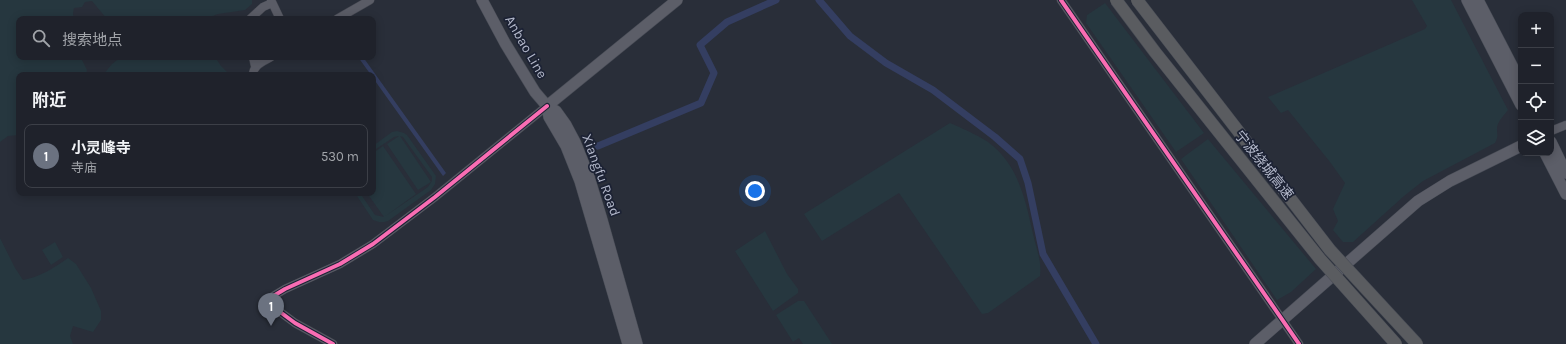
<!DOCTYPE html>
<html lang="zh">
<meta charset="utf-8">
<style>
body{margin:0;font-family:Karla,"Noto Sans SC",sans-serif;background:#272a33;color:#f1f3f6}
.controls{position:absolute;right:12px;top:12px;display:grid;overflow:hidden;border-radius:8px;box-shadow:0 2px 10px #0003}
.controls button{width:36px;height:36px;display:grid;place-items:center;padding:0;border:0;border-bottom:1px solid #3c3f47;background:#1f222b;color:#f1f3f6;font:20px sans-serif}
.you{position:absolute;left:755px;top:191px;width:14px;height:14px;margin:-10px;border:3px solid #fff;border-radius:50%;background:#1a73e8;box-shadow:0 0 0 6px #1a73e833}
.badge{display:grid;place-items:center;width:26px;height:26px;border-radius:50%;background:#838897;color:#fff;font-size:13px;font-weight:700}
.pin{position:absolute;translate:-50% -33px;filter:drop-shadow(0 1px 2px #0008)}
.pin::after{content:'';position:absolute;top:21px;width:14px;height:12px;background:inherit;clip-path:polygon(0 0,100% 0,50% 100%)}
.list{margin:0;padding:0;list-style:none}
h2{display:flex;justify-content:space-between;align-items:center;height:52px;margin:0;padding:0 16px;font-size:17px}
h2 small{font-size:13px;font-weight:400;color:#a1a4a9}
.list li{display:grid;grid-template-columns:26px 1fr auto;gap:12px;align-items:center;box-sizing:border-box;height:64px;margin:0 8px 8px;padding:0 8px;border:1px solid #3c3f47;border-radius:8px}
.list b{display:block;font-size:15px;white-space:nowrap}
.list p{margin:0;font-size:13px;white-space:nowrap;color:#a1a4a9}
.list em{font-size:13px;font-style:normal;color:#a1a4a9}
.icon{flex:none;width:22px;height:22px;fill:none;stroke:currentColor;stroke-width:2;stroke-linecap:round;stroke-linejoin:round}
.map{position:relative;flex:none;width:1566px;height:344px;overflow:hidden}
.search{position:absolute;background:#1f222b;box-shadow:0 2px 10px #0003;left:16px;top:16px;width:360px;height:44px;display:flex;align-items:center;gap:10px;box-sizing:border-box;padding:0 14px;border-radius:8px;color:#a1a4a9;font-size:15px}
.panel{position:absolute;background:#1f222b;box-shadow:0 2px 10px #0003;left:16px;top:72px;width:360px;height:124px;border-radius:8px}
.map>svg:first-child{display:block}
</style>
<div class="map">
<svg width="1566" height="344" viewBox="0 0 1566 344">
<rect width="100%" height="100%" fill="#292e39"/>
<!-- green -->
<path fill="#26373f" d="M 0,0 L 252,0 L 252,4 L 245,10 L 218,14 L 204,19 L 107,19 L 92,1 L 85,2 L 82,7 L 74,8 L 73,13 L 74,19 L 19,19 L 19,57 L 71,57 L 74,60 L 82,60 L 87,70 L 86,75 L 19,75 L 19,135 L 8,136 L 0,142 Z
M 1412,0 L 1451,0 L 1508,110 C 1505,114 1500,119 1498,124 C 1495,132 1500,134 1495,143 L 1423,181 L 1404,196 L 1353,242 L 1343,242 L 1333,230 L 1338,221 L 1333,209 L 1345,183 L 1330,162 L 1288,110 L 1281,113 L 1268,97 L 1425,29 L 1427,26 Z
M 1105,3 L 1204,133 L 1176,152 L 1086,23 L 1087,15 Z
M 121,57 L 215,57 L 221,66 L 230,75 L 103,75 L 112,64 Z
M 950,123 C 961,128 985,138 993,146 C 1019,168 1026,202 1033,234 C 1036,248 1042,261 1040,276 L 988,313 L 982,314 L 899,193 L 822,241 L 804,214 Z
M 397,131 L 404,133 L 407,135 L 436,176 L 435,184 L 431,190 L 388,221 L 384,222 L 379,222 L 373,220 L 355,193 L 360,193 L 375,215 L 384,217 L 428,187 L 432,181 L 432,177 L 403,137 L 400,136 L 431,182 L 418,190 L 387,144 L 399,136 L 394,137 L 373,151 L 373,146 L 392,132 Z
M 1208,139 L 1316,269 L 1291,292 L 1277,300 L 1181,159 Z
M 383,146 L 416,194 L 384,217 L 367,193 L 373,193 L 373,153 Z
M 765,231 L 787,274 L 798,289 L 798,293 L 773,311 L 735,251 Z
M 0,238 L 15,268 L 23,280 C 40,277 54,268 68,258 L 76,264 L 91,288 L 101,311 L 101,320 L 93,332 L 73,326 L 70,336 L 73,344 L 0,344 Z
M 55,242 L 63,257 L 51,265 L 42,250 Z
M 798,301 L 804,301 L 832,344 L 803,344 L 799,338 L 793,342 L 776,315 Z"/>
<!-- water -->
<path fill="#343e61" d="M 358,57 L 363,57 L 446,173 L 443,176 L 373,78 L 373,75 L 371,75 Z"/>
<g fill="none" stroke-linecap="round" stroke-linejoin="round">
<!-- canal -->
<path stroke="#343e61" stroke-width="7" d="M 819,0 L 850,36 L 886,63 L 933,90 L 995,137 L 1020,159 L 1028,183 L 1043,254 L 1096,344
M 598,146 L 701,103 L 714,73 L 700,45 L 727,22 L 776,0"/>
<defs>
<path id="minor" d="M 271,0 L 280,19
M 1061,0 L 1299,344
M 250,19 L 263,7 L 272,3
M 337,19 L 370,0
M 253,57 L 255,66
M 253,75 C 253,65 263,62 271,57
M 1551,131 L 1566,125
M 333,344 L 295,323 L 268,303 L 270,298 L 285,289 L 340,264 L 373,244 L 435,197 L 547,106"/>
<path id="major" d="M 482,0 L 505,43 L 535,92 L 547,106 L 556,111 L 566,125 L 575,142 L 589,177 L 602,220 L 637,344
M 1467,0 L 1521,105
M 1478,0 L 1521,83
M 547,106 L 549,117 L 566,146 L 580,181 L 628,344
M 547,106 L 677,0
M 1551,142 L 1566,173
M 1545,153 L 1566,194
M 1255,344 L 1418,201 L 1450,181 L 1521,146"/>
</defs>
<!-- minor casing -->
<use href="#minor" stroke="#464952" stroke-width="9"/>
<!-- major casing -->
<use href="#major" stroke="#474b55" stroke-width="12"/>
<!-- minor -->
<use href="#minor" stroke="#5a5c66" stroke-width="8"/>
<!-- major -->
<use href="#major" stroke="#5c5e68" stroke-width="11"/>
<defs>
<path id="highway-bridge" d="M 1116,0 L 1155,52 L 1320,259 L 1396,344
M 1137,0 L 1330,250 L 1417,344"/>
</defs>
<!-- highway-bridge casing -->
<use href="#highway-bridge" stroke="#464a54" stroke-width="13" stroke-linecap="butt"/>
<!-- highway-bridge -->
<use href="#highway-bridge" stroke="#5a5c60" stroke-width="12"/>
<defs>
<path id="cycleway" d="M 1061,0 L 1299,344
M 333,344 L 295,323 L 268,303 L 270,298 L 285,289 L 340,264 L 373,244 L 435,197 L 547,106"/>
</defs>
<!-- cycleway casing -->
<use href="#cycleway" stroke="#1c2234" stroke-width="6"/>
<!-- cycleway -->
<use href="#cycleway" stroke="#f96db3" stroke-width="4"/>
</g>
<g text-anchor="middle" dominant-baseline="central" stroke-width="3.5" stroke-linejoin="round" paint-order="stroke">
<!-- street labels -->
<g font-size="14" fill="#b3b8ca" stroke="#1c2234">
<text transform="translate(526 47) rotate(60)">Anbao Line</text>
<text transform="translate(1264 165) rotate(51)">宁波绕城高速</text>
<text transform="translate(601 175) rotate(70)">Xiangfu Road</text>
</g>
</g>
</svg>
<div class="controls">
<button>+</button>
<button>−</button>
<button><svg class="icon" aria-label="locate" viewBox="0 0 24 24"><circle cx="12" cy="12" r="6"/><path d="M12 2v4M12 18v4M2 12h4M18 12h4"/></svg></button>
<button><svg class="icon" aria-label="layers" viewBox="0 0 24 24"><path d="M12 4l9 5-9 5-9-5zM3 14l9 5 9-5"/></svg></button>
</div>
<div class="you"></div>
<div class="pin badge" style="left:271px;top:326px;background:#6b7280">1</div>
<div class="search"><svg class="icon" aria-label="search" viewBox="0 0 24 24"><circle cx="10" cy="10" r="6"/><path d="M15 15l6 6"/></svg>搜索地点</div>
<section class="panel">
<h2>附近<small></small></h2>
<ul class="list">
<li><span class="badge" style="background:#6b7280">1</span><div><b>小灵峰寺</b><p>寺庙</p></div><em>530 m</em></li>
</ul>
</section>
</div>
